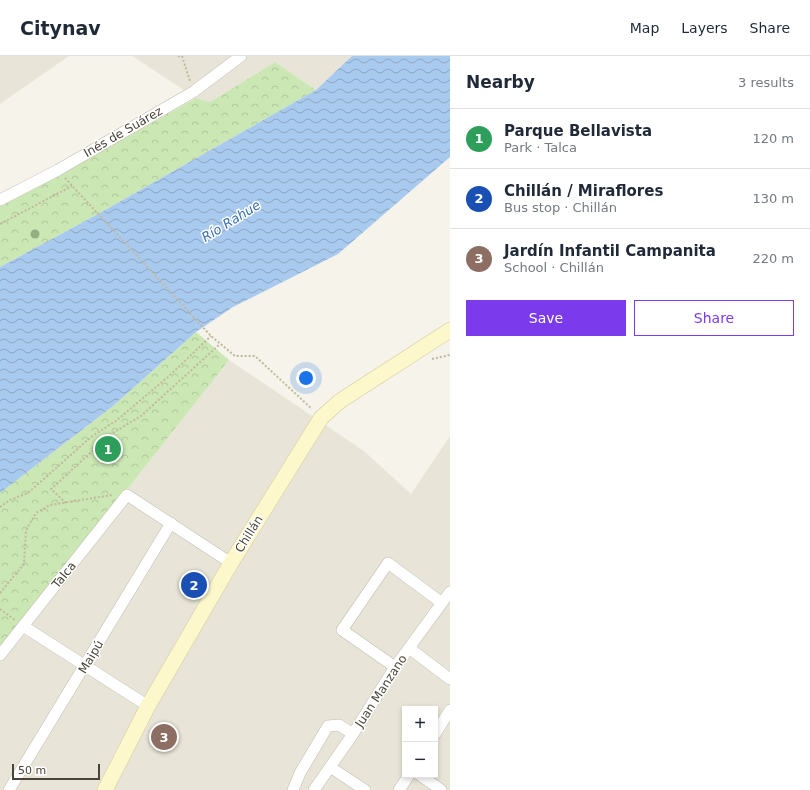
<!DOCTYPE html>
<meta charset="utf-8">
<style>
body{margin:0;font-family:"DejaVu Sans",sans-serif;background:#f2f2f3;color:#1f2937}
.controls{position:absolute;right:12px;bottom:12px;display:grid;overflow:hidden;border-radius:0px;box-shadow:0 2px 6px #0003}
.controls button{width:36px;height:36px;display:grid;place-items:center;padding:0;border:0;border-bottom:1px solid #e0e1e3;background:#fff;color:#1f2937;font:20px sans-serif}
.scale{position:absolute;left:12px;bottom:10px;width:88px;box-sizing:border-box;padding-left:4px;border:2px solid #494438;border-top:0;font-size:11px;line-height:14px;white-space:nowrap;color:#494438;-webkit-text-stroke:3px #fff;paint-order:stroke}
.you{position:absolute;left:306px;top:322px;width:14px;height:14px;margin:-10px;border:3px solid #fff;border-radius:50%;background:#1a73e8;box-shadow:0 0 0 6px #1a73e833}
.badge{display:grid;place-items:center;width:26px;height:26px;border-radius:50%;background:#7c3aed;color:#fff;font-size:13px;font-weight:700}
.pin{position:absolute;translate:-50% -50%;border:2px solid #fff;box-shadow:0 1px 4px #0006}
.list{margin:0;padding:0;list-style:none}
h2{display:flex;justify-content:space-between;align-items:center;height:52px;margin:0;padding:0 16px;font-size:17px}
h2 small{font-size:13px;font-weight:400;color:#747a83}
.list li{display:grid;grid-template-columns:26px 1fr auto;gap:12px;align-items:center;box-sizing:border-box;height:60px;padding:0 16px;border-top:1px solid #e0e1e3}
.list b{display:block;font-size:15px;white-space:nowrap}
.list p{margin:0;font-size:13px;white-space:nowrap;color:#747a83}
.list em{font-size:13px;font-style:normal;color:#747a83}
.actions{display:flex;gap:8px;padding:12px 16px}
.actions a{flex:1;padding:9px 0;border:1px solid #7c3aed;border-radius:0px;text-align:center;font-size:14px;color:#7c3aed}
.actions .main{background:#7c3aed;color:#fff}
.map{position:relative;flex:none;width:450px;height:734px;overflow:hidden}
header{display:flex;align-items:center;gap:24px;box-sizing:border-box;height:56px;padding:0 20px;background:#fff;border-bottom:1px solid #e0e1e3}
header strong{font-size:19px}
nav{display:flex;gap:22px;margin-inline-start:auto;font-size:14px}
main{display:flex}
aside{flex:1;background:#fff}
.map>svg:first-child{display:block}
</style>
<header>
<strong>Citynav</strong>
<nav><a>Map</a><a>Layers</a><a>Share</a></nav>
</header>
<main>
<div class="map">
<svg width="450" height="734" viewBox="0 0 450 734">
<defs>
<pattern id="forest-crowns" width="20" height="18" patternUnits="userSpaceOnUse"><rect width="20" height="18" fill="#cbe7b4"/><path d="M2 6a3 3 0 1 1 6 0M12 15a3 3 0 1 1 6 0" fill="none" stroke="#b0c79c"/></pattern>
<pattern id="water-waves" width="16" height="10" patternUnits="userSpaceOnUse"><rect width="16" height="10" fill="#a9caef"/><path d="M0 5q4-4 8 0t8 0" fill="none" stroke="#8ca6c3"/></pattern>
</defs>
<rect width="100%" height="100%" fill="#f5f3ea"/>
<!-- residential -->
<path fill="#e8e5d8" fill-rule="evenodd" d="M 0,0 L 69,0 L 0,48 Z
M 132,0 L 352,0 L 316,34 L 275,6 L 210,46 L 196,42 Z
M 229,304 L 364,395 L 411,438 L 450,380 L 450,734 L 0,734 L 0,595 ZM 405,653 L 435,653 L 435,719 L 405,719 Z"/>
<!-- forest -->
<path fill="url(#forest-crowns)" d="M 275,6 L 316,34 L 98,158 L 0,211 L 0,148 L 68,114 L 196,42 L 210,46 Z
M 196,276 L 229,304 L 0,595 L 0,437 L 113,350 Z"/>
<!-- water -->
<path fill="url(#water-waves)" d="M 352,0 L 450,0 L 450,101 L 338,198 L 233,251 L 196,276 L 113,350 L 0,437 L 0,211 L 98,158 L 316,34 Z"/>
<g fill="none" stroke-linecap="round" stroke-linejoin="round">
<defs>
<path id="street" d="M 0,144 L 58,114 L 193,36 L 241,0
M 23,570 L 148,650
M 409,592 L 450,623
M 0,599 L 127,439 L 231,507
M 395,611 L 342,574 L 388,507 L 442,547
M 435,678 L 450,654
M 330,711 L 365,734
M 420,719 L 441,734
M 9,734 L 171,467
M 293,734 L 300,717 L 328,670 L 339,669 L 353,678
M 314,734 L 353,678 L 395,611 L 450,536
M 399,734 L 409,719"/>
<path id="secondary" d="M 105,734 L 148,650 L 231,507 L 321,362 L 340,345 L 450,274"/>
</defs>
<!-- street casing -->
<use href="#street" stroke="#c0bcad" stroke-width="12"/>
<!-- secondary casing -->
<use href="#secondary" stroke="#d3ca9b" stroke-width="16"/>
<!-- path -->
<path stroke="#c1b99e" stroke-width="2" stroke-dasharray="2 2" stroke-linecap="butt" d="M 178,0 L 182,1
M 182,0 L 190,25
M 65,122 L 211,280 L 235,300 L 255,300 L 312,353
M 0,168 L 72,130
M 432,303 L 450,299
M 66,447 L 51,433 L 111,378 L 141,360 L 220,288
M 0,451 L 10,444 L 28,437 L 91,381 L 117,364 L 168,321 L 211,280
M 0,537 L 24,508 L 26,474 L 36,457 L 50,449 L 112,439
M 0,553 L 15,564"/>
<!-- street -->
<use href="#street" stroke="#fff" stroke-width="11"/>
<!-- secondary -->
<use href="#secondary" stroke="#fdf7cc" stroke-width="15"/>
</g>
<!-- trees -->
<circle fill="#92b082" cx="35" cy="178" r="4.5"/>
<g text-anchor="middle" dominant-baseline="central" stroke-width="3" stroke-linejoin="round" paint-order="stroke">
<!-- street labels -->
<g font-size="12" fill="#494438" stroke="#fff">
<text transform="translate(123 76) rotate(-30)">Inés de Suárez</text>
<text transform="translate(249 478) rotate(-58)">Chillán</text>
<text transform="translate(64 519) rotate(-51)">Talca</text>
<text transform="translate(91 601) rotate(-59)">Maipú</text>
<text transform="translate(381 635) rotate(-57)">Juan Manzano</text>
</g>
<!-- water labels -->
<g font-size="13" font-style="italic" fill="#336eb3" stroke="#fff">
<text transform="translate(231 165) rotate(-32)">Río Rahue</text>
</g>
</g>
</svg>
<div class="controls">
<button>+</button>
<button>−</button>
</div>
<div class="scale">50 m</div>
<div class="you"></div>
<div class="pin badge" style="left:108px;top:393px;background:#2e9e5b">1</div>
<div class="pin badge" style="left:194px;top:529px;background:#1a4fb4">2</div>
<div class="pin badge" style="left:164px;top:681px;background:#8d6e63">3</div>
</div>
<aside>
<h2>Nearby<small>3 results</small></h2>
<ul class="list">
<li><span class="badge" style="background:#2e9e5b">1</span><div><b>Parque Bellavista</b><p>Park · Talca</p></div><em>120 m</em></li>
<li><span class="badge" style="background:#1a4fb4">2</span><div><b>Chillán / Miraflores</b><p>Bus stop · Chillán</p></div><em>130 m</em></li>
<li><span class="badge" style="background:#8d6e63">3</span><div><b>Jardín Infantil Campanita</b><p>School · Chillán</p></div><em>220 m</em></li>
</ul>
<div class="actions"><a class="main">Save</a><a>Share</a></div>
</aside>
</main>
